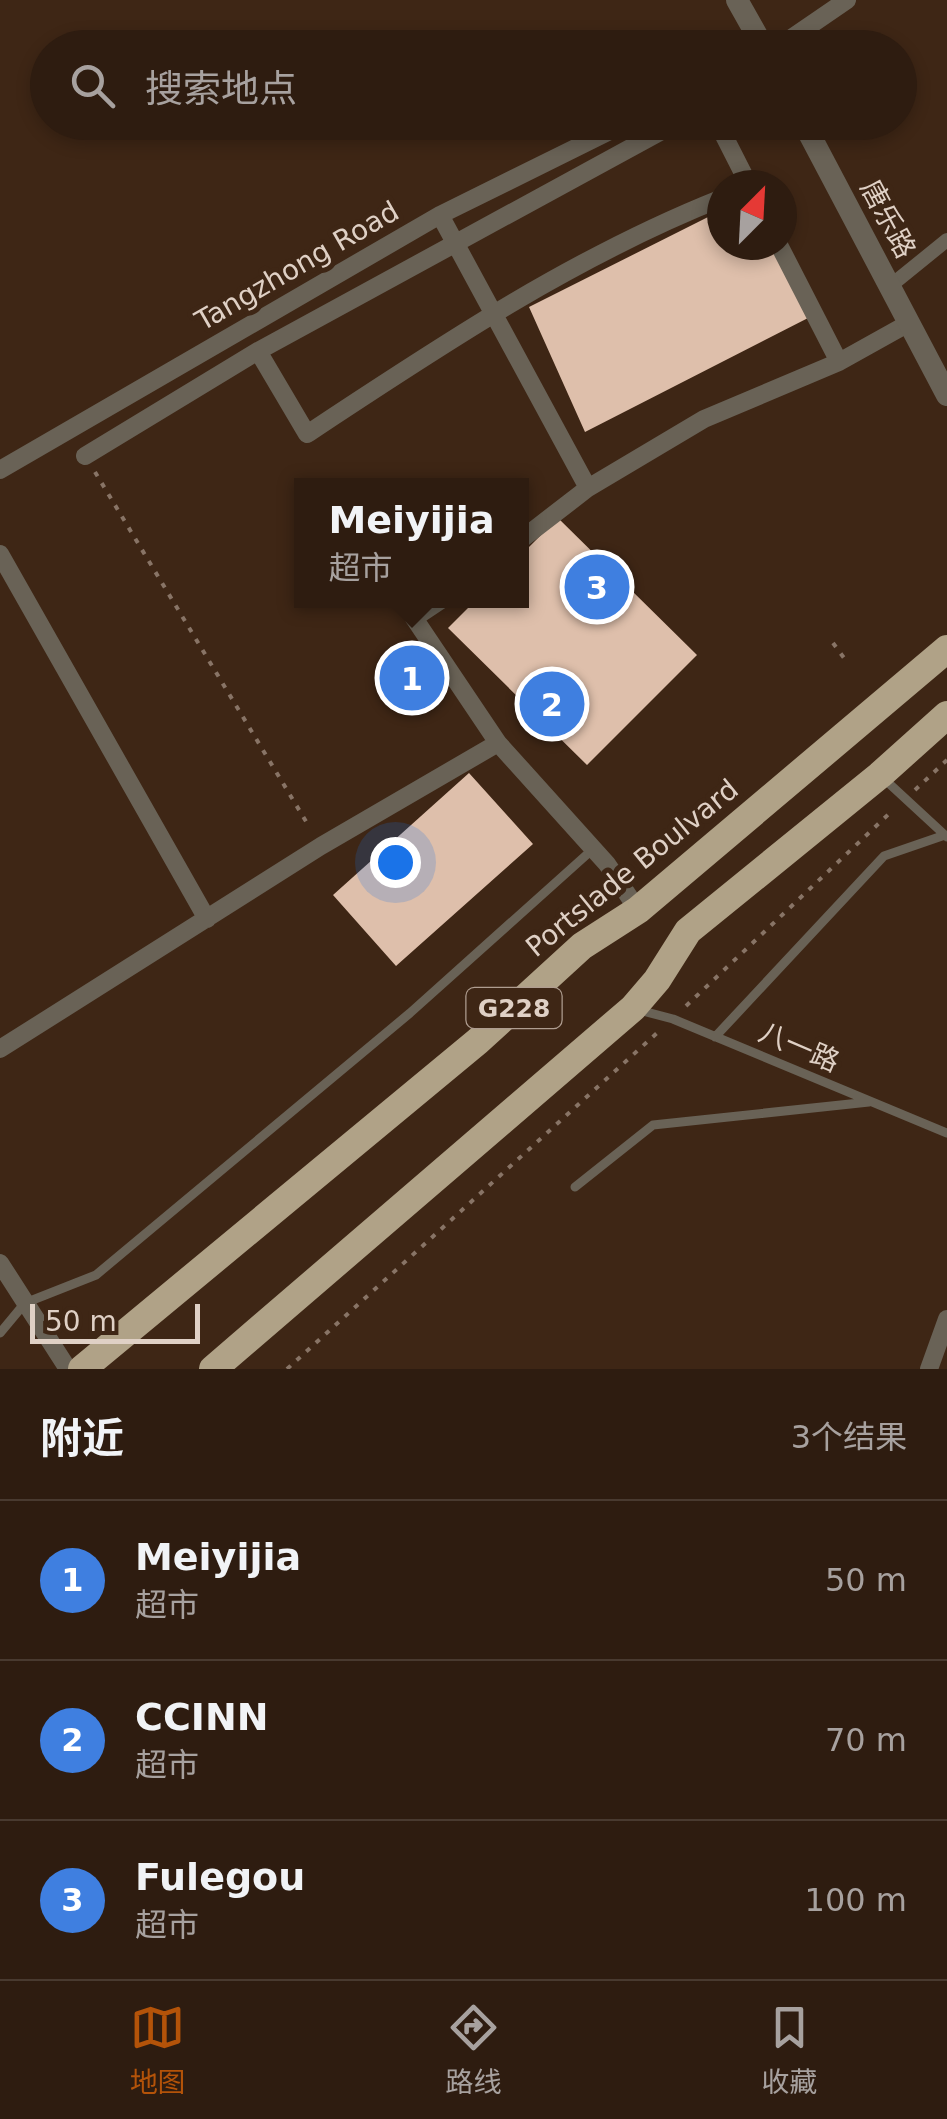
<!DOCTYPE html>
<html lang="zh">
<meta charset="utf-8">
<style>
body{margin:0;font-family:"DejaVu Sans","Noto Sans SC",sans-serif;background:#3a291e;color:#f1f3f6}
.compass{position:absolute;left:707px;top:170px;width:90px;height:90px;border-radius:50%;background:#2e1c10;box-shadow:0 5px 15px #0003;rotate:24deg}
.scale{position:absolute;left:30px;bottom:25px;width:170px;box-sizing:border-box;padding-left:10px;border:5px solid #dfd0c5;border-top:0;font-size:28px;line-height:35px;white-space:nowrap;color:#dfd0c5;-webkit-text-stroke:8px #3e2615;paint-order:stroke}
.you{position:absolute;left:395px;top:862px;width:35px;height:35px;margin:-25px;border:8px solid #fff;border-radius:50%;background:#1a73e8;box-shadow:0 0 0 15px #1a73e833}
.badge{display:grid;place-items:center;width:65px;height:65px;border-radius:50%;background:#b45309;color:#fff;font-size:32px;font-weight:700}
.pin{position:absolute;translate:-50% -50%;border:5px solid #fff;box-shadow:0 2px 10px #0006}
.popup{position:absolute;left:294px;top:478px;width:235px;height:130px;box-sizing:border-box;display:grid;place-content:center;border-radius:0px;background:#2e1c10;filter:drop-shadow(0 2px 8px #0005);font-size:32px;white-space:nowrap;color:#a7a19f}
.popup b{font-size:38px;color:#f1f3f6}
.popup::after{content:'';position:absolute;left:50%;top:100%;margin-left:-20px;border:20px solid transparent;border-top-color:#2e1c10}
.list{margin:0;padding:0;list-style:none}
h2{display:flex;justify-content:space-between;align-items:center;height:130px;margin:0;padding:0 40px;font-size:42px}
h2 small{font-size:32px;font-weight:400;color:#a7a19f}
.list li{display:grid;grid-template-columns:65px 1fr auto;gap:30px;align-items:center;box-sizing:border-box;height:160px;padding:0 40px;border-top:2px solid #493a30}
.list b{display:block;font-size:38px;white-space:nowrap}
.list p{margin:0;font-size:32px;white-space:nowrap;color:#a7a19f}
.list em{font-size:32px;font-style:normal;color:#a7a19f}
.icon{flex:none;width:55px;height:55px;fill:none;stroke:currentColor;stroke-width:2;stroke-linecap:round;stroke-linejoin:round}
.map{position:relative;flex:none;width:947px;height:1369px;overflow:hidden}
.search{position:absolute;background:#2e1c10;box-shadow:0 5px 15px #0003;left:30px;right:30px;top:30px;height:110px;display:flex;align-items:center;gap:25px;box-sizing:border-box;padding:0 35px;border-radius:55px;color:#a7a19f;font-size:38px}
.sheet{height:610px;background:#2e1c10}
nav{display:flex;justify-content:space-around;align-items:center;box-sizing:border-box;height:140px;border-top:2px solid #493a30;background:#2e1c10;font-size:28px;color:#a7a19f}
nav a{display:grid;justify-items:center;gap:5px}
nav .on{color:#b45309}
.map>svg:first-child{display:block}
</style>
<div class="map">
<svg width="947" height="1369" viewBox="0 0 947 1369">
<rect width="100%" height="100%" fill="#3e2615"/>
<!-- building -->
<path fill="#debfab" d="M 722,210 L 722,245 L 772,245 L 810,317 L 585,432 L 529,307 Z
M 558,518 L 697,655 L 587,765 L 448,628 L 476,600 L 522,600 L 522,554 Z
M 469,773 L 533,844 L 396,966 L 333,895 Z"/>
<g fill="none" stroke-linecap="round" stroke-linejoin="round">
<!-- path -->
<path stroke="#887466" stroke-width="4" stroke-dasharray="5 8" stroke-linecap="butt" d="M 95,472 L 310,828
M 833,643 L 844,658
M 915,790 L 947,760
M 686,1006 L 893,810
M 287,1369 L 657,1033"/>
<!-- service -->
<path stroke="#696256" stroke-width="9" d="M 882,777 L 947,837
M 639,1010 L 673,1019 L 947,1133
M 715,1037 L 884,856 L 945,835
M 575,1187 L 653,1125 L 869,1102
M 0,1333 L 25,1303 L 96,1275 L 410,1013 L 593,849"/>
<!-- pedestrian -->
<path stroke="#696256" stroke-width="14" d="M 889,287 L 947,240"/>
<!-- minor -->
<path stroke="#696256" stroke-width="18" d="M 777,48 L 847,0
M 717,122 L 749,185
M 440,215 L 588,488
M 779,245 L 839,362
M 258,351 L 307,434 C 440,346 573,257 722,198
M 85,456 L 258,351 L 678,122
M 0,470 L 440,215 L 628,122
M 522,539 L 588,488 L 704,419 L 839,362 L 909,323
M 0,554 L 207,919
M 441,600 L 414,618 L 498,743 L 607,864 L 638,910
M 0,1049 L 321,846 L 498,743
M 0,1263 L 68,1369
M 929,1369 L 947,1319"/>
<!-- tertiary -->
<path stroke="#696256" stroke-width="22" d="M 737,0 L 764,48
M 803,122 L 947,395"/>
<!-- trunk -->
<path stroke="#b0a287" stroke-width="28" d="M 82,1369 L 478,1041 L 582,946 L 638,910 L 947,649
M 213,1369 L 633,1008 L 657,980 L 688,931 L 880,775 L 947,715"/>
</g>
<g text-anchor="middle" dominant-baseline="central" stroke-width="10" stroke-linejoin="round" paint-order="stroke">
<!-- shield labels -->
<rect fill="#3e2615" stroke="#af9d90" stroke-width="2.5" x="466.5" y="988" width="95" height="40" rx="8"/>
<g font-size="25" font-weight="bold" fill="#dfd0c5">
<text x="514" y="1008">G228</text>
</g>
<!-- street labels -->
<g font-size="28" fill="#dfd0c5" stroke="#3e2615">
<text transform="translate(888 219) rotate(62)">唐乐路</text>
<text transform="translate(297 266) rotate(-30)">Tangzhong Road</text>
<text transform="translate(632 868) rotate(-39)">Portslade Boulvard</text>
<text transform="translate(799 1047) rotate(23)">八一路</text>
</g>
</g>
</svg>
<svg class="compass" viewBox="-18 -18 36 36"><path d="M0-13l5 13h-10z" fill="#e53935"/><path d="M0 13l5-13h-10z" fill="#a7a19f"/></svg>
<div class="scale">50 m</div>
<div class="you"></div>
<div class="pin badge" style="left:412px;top:678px;background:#3f7fe0">1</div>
<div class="popup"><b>Meiyijia</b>超市</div>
<div class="pin badge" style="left:552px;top:704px;background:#3f7fe0">2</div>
<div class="pin badge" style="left:597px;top:587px;background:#3f7fe0">3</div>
<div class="search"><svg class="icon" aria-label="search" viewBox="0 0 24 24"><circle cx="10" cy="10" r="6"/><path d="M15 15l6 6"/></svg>搜索地点</div>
</div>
<section class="sheet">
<h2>附近<small>3个结果</small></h2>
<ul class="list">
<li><span class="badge" style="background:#3f7fe0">1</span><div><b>Meiyijia</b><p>超市</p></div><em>50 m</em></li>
<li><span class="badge" style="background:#3f7fe0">2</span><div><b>CCINN</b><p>超市</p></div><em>70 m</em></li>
<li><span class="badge" style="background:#3f7fe0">3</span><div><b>Fulegou</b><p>超市</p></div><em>100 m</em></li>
</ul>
</section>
<nav>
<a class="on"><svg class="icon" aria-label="map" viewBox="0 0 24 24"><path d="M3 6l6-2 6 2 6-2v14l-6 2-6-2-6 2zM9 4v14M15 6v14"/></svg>地图</a>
<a><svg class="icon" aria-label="directions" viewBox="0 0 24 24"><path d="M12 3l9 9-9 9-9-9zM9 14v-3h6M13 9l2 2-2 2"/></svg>路线</a>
<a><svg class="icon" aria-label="saved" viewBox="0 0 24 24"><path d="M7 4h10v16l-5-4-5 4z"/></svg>收藏</a>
</nav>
